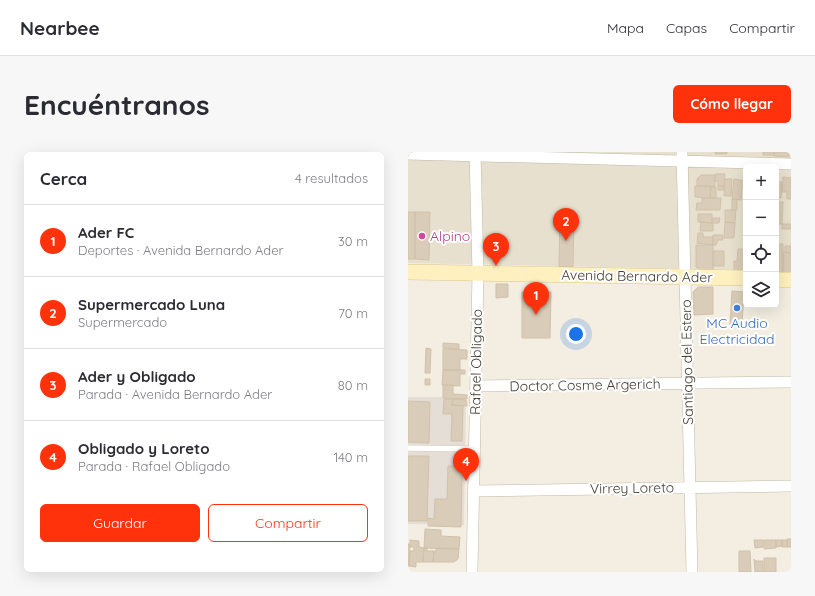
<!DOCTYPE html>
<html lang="es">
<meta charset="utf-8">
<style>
body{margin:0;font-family:Quicksand,sans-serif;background:#f7f7f7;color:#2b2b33}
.controls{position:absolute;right:12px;top:12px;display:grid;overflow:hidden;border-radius:6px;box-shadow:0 4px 16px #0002}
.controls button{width:36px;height:36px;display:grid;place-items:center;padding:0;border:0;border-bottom:1px solid #e1e1e2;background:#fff;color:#2b2b33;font:20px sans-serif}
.you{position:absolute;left:168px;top:182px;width:14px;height:14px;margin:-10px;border:3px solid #fff;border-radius:50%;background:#1a73e8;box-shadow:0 0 0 6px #1a73e833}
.badge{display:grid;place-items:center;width:26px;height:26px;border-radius:50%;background:#ff320c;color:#fff;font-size:13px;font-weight:700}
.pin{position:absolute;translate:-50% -33px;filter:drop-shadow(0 1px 2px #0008)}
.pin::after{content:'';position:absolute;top:21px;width:14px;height:12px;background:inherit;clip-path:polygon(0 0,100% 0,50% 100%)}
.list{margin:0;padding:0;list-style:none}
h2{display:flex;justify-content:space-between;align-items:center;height:52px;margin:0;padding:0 16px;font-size:17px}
h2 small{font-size:13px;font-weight:400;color:#7c7c81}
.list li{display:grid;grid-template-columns:26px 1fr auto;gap:12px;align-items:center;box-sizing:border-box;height:72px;padding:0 16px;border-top:1px solid #e1e1e2}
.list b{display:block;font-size:15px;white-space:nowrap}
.list p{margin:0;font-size:13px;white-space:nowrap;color:#7c7c81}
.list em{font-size:13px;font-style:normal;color:#7c7c81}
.actions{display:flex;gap:8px;padding:12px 16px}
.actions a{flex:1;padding:9px 0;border:1px solid #ff320c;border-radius:6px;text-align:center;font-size:14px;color:#ff320c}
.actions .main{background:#ff320c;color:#fff}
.icon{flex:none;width:22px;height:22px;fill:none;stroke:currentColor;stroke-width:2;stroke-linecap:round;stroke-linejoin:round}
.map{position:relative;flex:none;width:383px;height:420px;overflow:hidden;border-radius:6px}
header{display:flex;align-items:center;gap:24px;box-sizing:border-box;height:56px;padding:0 20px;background:#fff;border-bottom:1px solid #e1e1e2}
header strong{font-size:19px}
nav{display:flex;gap:22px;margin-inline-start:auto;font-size:14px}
.intro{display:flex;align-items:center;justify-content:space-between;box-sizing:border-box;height:96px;padding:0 24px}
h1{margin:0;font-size:28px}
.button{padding:10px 18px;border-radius:6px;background:#ff320c;color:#fff;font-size:14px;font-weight:700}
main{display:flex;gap:24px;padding:0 24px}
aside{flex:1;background:#fff;border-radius:6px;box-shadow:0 4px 16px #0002}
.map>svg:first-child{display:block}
</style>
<header>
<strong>Nearbee</strong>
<nav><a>Mapa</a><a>Capas</a><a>Compartir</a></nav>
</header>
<div class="intro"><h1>Encuéntranos</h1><a class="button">Cómo llegar</a></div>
<main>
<aside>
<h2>Cerca<small>4 resultados</small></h2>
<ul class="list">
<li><span class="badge">1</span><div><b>Ader FC</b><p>Deportes · Avenida Bernardo Ader</p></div><em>30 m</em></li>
<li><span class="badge">2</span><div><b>Supermercado Luna</b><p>Supermercado</p></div><em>70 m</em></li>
<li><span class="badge">3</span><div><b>Ader y Obligado</b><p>Parada · Avenida Bernardo Ader</p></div><em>80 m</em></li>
<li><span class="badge">4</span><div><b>Obligado y Loreto</b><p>Parada · Rafael Obligado</p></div><em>140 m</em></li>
</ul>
<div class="actions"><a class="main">Guardar</a><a>Compartir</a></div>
</aside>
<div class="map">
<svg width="383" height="420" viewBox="0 0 383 420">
<rect width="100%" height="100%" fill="#f3eee1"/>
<!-- residential -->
<path fill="#e7e0ce" d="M 0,0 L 383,0 L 383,119 L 368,118 L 368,15 L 338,15 L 338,118 L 0,111 Z"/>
<!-- industrial -->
<path fill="#e4ded7" d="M 0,245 L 58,245 L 56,373 L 0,372 Z"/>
<!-- building -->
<path fill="#d9ccb8" stroke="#d1c1a8" d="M 307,0 L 319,0 L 319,2 L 307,2 Z
M 355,0 L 366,0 L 366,3 L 355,3 Z
M 366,0 L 381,0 L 381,5 L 366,4 Z
M 307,22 L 317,22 L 316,34 L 310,34 L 310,29 L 307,29 Z
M 293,23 L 307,23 L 307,35 L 289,34 L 289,27 Z
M 375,25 L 383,26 L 383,47 L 379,47 L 379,40 L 374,40 Z
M 317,27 L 324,27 L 323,44 L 316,44 Z
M 326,27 L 338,29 L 338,35 L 334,35 L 333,48 L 324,47 Z
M 368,30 L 374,30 L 373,46 L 368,46 Z
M 287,34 L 303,34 L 302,46 L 287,45 Z
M 303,34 L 308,35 L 308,46 L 302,46 Z
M 310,34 L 316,34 L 316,38 L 310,38 Z
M 294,46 L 313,46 L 312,58 L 288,58 L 289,51 L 294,51 Z
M 324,47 L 329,48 L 329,58 L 324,58 Z
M 368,50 L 375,50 L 374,72 L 368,72 Z
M 317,58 L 328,58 L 327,71 L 317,70 Z
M 0,60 L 7,60 L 7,107 L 0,107 Z
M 7,60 L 22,60 L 21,108 L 7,107 Z
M 290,62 L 304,62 L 304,71 L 290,70 Z
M 152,63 L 166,63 L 165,115 L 151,115 Z
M 304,66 L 312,66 L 311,71 L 304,71 Z
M 293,70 L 305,71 L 305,79 L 292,79 Z
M 317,70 L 327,71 L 326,86 L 316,86 Z
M 374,72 L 383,72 L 383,77 L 374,77 Z
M 290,81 L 295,81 L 295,85 L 305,85 L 305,93 L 289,91 Z
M 305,83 L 315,83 L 315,88 L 310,88 L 308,93 L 305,93 Z
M 371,92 L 375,92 L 375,125 L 368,125 L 368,96 L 371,96 Z
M 288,93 L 305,93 L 305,120 L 293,120 L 288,115 Z
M 377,94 L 383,94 L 383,101 L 377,100 Z
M 330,97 L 338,97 L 338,120 L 326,120 L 326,109 L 329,109 Z
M 305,99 L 316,99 L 316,114 L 305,114 Z
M 375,100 L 383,101 L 383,121 L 375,121 Z
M 88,132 L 100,132 L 100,145 L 88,146 Z
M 290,135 L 305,135 L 305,162 L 286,163 L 285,140 Z
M 324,139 L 336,140 L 334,173 L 322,173 Z
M 114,140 L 143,140 L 142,186 L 114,186 Z
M 35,191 L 51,192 L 51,197 L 35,196 Z
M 18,196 L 23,197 L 22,221 L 17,221 Z
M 35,197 L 59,198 L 59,207 L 52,207 L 52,218 L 35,218 Z
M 35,218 L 57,218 L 57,222 L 52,222 L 52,234 L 34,233 Z
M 17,227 L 22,227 L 22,233 L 17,233 Z
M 35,233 L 45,233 L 45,242 L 59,243 L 59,247 L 35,246 Z
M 36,247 L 45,247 L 44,253 L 55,254 L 54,289 L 43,289 L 44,262 L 35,262 Z
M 45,247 L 58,248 L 59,254 L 44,253 Z
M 0,249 L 22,250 L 21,291 L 0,290 Z
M 0,304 L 21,304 L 19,369 L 0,369 Z
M 40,314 L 57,314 L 57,323 L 54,323 L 53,375 L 20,374 L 20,366 L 26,367 L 27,347 L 39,347 Z
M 17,377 L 33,378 L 33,384 L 52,385 L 51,397 L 16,396 Z
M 379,387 L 383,387 L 383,395 L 379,395 Z
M 2,388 L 11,389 L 11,395 L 16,396 L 15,410 L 8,410 L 8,415 L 1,414 L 2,399 L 6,399 L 6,395 L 2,395 Z
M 346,388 L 355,388 L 355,395 L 347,396 Z
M 356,388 L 368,388 L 368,396 L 356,397 Z
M 368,388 L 374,388 L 374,394 L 368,395 Z
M 374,388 L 379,388 L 379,395 L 374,395 Z
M 0,392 L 2,392 L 1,414 L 0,414 Z
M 16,396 L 19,396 L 19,399 L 26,399 L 25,410 L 15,410 Z
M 28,396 L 51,397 L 50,407 L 46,410 L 25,410 L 26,399 L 28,400 Z
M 331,399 L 342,399 L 343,420 L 331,420 Z
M 356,406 L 368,406 L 368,420 L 356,420 Z
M 346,407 L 348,409 L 355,409 L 355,420 L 347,420 Z"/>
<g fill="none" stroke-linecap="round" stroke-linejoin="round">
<defs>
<path id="lane" d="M 0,296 L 66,297"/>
<path id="street" d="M 274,0 L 284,420
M 0,2 L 383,12
M 68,234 L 383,230
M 65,339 L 383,334
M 64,420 L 70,121 L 67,0"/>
<path id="secondary" d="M 0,120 L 338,126
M 368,128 L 383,128"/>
</defs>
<!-- lane casing -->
<use href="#lane" stroke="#c1b8a6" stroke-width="6"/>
<!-- street casing -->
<use href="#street" stroke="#c1b8a6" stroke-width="12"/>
<!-- secondary casing -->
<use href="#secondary" stroke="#dbc78d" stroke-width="16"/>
<!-- lane -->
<use href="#lane" stroke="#fff" stroke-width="5.5"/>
<!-- street -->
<use href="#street" stroke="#fff" stroke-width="11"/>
<!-- secondary -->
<use href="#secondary" stroke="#fff0bf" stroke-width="15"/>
</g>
<!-- markers -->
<circle fill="#d1479c" stroke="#fff" stroke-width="1.5" cx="14" cy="84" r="4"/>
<circle fill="#3f7fe0" stroke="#fff" stroke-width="1.5" cx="329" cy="156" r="4"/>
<g text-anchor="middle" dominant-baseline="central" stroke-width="4" stroke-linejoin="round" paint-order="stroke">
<!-- hotel labels -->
<g font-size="14" fill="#b23c85" stroke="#fff" text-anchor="start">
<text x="22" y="84">Alpino</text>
</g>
<!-- street labels -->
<g font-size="14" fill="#443d31" stroke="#fff">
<text transform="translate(229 124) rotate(1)">Avenida Bernardo Ader</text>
<text transform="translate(68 210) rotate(-89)">Rafael Obligado</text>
<text transform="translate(279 210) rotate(-91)">Santiago del Estero</text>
<text transform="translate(177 233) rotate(-1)">Doctor Cosme Argerich</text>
<text transform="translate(224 336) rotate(-1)">Virrey Loreto</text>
</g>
<!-- shop labels -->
<g font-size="14" fill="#366cbe" stroke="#fff">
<text x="329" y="171">MC Audio<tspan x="329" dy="16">Electricidad</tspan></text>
</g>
</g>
</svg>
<div class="controls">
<button>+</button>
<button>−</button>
<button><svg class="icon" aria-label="locate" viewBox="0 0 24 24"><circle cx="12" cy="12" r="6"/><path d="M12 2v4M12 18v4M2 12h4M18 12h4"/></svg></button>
<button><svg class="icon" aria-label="layers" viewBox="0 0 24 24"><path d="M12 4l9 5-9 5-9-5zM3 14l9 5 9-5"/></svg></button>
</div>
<div class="you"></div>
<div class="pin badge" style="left:128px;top:163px">1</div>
<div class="pin badge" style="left:158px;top:89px">2</div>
<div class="pin badge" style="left:88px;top:114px">3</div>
<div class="pin badge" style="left:58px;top:329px">4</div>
</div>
</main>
